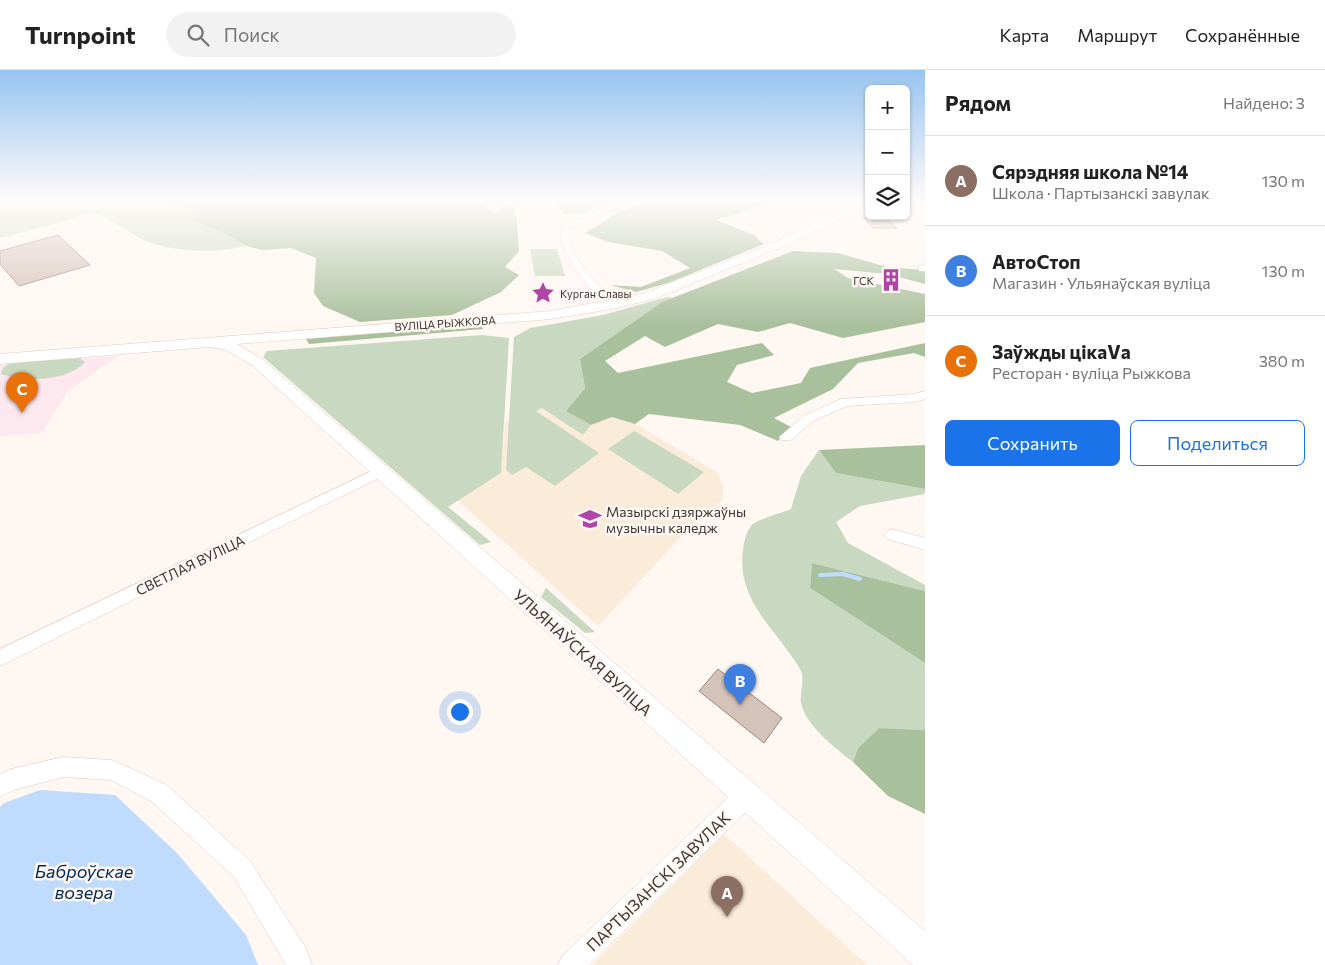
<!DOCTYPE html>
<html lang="ru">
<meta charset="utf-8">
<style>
body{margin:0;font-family:Commissioner,sans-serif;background:#f2f2f2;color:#222}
.controls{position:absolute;right:15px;top:15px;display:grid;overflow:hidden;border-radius:8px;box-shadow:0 1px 4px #0004}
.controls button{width:45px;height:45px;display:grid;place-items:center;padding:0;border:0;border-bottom:1px solid #e0e0e0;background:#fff;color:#222;font:25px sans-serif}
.you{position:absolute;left:459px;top:641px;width:18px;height:18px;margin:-12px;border:4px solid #fff;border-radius:50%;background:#1a73e8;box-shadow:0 0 0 8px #1a73e833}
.badge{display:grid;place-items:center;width:32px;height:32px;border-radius:50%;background:#1a73e8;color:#fff;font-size:16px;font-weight:700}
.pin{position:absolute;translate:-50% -41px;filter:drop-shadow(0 1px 2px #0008)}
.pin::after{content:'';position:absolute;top:26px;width:18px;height:15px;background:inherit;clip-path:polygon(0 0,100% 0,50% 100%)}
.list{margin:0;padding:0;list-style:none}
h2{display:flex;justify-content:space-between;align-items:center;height:65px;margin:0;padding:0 20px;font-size:21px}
h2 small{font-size:16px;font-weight:400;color:#767676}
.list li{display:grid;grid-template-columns:32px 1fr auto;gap:15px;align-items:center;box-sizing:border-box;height:90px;padding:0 20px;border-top:1px solid #e0e0e0}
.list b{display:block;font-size:19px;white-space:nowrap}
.list p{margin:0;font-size:16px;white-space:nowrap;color:#767676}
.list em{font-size:16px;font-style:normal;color:#767676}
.actions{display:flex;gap:10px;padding:15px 20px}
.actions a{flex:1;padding:11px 0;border:1px solid #1a73e8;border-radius:8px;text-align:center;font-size:18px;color:#1a73e8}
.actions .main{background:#1a73e8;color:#fff}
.icon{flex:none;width:28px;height:28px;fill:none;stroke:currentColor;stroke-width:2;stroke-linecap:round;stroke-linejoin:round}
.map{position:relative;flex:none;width:925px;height:895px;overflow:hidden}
header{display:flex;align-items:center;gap:30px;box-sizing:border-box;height:70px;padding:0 25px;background:#fff;border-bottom:1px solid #e0e0e0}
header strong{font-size:24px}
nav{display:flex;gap:28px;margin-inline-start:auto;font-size:18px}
.search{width:350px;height:45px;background:#f2f2f2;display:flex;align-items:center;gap:12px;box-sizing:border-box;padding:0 18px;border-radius:28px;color:#767676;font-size:19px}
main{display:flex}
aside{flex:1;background:#fff}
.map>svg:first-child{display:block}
</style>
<header>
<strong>Turnpoint</strong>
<div class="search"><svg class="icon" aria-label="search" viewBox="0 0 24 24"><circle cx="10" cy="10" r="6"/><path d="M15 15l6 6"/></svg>Поиск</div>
<nav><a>Карта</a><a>Маршрут</a><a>Сохранённые</a></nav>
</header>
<main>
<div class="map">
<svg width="925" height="895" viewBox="0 0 925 895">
<rect width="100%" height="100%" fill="#fff7f2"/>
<!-- commercial -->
<path fill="#fde8ef" d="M 118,286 L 67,322 L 42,363 L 0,366 L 0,294 Z"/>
<!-- education -->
<path fill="#fbecd9" d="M 552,331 L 566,341 L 612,347 L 635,354 L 717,402 L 724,418 L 722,430 L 680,468 L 598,556 L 457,430 L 501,403 L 505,352 Z
M 724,764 L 867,895 L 592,895 Z"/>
<!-- green -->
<path fill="#c9d8c1" d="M 0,131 L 163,131 L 173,136 L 191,138 L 193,151 L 219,161 L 247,176 C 217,183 183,182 154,174 C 136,169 114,150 95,143 L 0,168 Z
M 530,179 L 557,179 L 565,206 L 535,206 Z
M 667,227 L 672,228 L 662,232 L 580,289 L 585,318 L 566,341 L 591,355 L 583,365 L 542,338 L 536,341 L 599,383 L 555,416 L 526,397 L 512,405 L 506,400 L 514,267 L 530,258 L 603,245 Z
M 482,265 L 509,268 L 501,403 L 448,437 L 491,472 L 480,475 L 263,287 L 267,281 Z
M 80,288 L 85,292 C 67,312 26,312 1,304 L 3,298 L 10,293 Z
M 634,361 L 704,402 L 678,424 L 608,379 Z
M 819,380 L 836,403 L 925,419 L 925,424 L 860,436 L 836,452 L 848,473 L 925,515 L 925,521 L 812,493 L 810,518 L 925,593 L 925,660 L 879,658 L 858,678 L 853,692 C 835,678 806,656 801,633 C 799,622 806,609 800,599 C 777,560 736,531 743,480 C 744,472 746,461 752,455 C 758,449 782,443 791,439 L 801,406 Z
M 546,518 L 595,562 L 585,563 L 541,527 Z"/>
<!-- forest -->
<path fill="#a9c09c" d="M 163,131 L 484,131 L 479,132 L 495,143 L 505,136 L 513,136 L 517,151 L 519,181 L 505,197 L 519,205 L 501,222 L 452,245 L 360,252 L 323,236 L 314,223 L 316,188 L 291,178 L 262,180 L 247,176 L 219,161 L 193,151 L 191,138 L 173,136 Z
M 557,131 L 605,131 L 583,144 L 562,144 Z
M 653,131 L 774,131 L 716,150 L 754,165 L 764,174 L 668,213 L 636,222 L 610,215 L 641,217 L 690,198 L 662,181 L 608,172 L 585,163 L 621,141 Z
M 793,181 L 838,183 L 887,197 L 925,200 L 925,214 L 888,204 L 834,199 L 848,208 L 925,224 L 925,252 L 843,268 L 790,253 L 758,262 L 718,254 L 665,277 L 645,266 L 605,291 L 618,303 L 762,273 L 774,285 L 737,295 L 727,312 L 752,323 L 801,313 L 810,298 L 925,273 L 925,287 L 914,283 L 858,293 L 833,319 L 774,348 L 791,357 L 778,371 L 740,355 L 649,344 L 635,354 L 612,347 L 591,355 L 566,341 L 585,318 L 580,289 L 662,232 Z
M 481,255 L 483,259 L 309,274 L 306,269 Z
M 925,375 L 925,419 L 836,403 L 819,380 Z
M 812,493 L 925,521 L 925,593 L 810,518 Z
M 879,658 L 925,660 L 925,744 L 888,726 L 853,692 L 858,678 Z"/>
<!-- water -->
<path fill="#bfdcfe" d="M 40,720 L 115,725 L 177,783 L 246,865 L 258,895 L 0,895 L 0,737 L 4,733 Z"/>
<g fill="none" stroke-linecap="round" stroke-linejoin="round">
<!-- stream-far1 -->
<path stroke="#bfdcfe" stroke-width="2" d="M 161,134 L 164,131"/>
<!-- stream -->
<path stroke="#bfdcfe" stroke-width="4" d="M 820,505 L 843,504 L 860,509"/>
</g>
<!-- building -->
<path fill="#d5c2b8" stroke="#9a887e" d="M 863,148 L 886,148 L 897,158 L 873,158 Z
M 58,165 L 90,195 L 19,216 L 0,194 L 0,181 Z
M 718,599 L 782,648 L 764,673 L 699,621 Z"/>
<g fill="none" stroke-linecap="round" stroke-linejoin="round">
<defs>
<path id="minor" d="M 619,131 L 629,131 L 569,158 C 569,192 598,211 617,235 L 612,238 C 597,234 568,191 563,177 C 561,170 561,164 561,157 Z
M 925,194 L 925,201 L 919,201 L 919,197 Z
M 925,321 L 925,329 L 915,332 L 847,336 L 813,351 L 791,370 L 781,370 L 779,367 L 805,345 L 841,329 L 914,324 Z
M 380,397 L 385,399 L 387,402 L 385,405 L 0,596 L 0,579 Z
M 892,459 L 925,468 L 925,480 L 887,469 L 884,465 L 887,461 Z
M 63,687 L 112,690 L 167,715 L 250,791 L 306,878 L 312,895 L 286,895 L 234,807 L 151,731 L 111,710 L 63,707 L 14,720 L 0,727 L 0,704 L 11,699 Z
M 746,715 L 754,718 L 757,726 L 754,734 L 589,895 L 558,895 L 562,886 L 738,718 Z"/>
<path id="major" d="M 861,131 L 869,131 L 869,135 L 779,178 L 654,229 L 612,239 L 551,249 L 237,274 L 262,289 L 925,861 L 925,895 L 913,895 L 252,295 L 226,280 L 209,277 L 0,294 L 0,284 L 551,241 L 645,223 L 771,174 Z"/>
</defs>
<!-- minor casing -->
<use href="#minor" stroke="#decbc0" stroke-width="1"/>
<!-- major casing -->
<use href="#major" stroke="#decbc0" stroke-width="1"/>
<!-- minor -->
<use href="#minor" fill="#fff" fill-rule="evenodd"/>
<!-- major -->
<use href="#major" fill="#fff" fill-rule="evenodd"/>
</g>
<!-- sky -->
<linearGradient id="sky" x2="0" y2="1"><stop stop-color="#97c4f1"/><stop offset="0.51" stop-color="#fffbf9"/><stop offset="1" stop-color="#fffbf9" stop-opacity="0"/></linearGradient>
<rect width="925" height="256" fill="url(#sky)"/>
<!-- icons -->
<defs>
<symbol id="building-bare" viewBox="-9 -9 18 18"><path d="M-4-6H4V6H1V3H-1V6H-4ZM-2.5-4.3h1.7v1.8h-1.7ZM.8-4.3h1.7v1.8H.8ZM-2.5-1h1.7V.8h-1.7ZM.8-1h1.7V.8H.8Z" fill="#ae45a7" stroke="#fff7f2" stroke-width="2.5" paint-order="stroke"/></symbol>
<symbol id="sight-bare" viewBox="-9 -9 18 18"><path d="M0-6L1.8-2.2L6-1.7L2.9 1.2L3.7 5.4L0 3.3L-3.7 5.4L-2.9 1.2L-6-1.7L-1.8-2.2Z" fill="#ae45a7" stroke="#fff7f2" stroke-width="2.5" paint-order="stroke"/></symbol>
<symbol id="university-bare" viewBox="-9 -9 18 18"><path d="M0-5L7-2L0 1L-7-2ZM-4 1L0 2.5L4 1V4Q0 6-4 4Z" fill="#ae45a7" stroke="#fff7f2" stroke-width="2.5" paint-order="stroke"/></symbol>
</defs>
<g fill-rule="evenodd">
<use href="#building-bare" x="875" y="194" width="32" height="32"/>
<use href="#sight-bare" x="527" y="207" width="32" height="32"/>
<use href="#university-bare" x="574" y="433" width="32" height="32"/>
</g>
<g text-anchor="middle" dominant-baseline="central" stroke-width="5" stroke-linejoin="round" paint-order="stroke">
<!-- far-poi labels -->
<g font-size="11" fill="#3e3733" stroke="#fff7f2" text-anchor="end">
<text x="874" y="210">ГСК</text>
<text x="560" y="223" text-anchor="start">Курган Славы</text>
</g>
<!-- far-street labels -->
<g font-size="11" fill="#3e3733" stroke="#fff7f2">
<text transform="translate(445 253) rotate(-4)">ВУЛІЦА РЫЖКОВА</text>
</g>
<!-- poi labels -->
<g font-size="14" fill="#3e3733" stroke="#fff7f2" text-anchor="start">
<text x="606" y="441">Мазырскі дзяржаўны<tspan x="606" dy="16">музычны каледж</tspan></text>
</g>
<!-- street labels -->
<g font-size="14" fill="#3e3733" stroke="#fff7f2">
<text transform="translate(190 495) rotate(-26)">СВЕТЛАЯ ВУЛІЦА</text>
</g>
<!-- near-street labels -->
<g font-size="16" fill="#3e3733" stroke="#fff7f2">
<text transform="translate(583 582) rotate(42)">УЛЬЯНАЎСКАЯ ВУЛІЦА</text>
<text transform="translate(658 811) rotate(-44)">ПАРТЫЗАНСКІ ЗАВУЛАК</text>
</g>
<!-- near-water labels -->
<g font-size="18" font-style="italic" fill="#002a53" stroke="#fff7f2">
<text x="84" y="801">Баброўскае<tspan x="84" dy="21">возера</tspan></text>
</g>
</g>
</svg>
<div class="controls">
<button>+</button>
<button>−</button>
<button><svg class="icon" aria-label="layers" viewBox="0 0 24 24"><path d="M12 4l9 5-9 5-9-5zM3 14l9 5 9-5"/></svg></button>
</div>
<div class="you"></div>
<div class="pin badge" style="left:727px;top:847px;background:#8d6e63">A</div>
<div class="pin badge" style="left:740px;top:635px;background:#3f7fe0">B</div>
<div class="pin badge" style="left:22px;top:343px;background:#e8710a">C</div>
</div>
<aside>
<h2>Рядом<small>Найдено: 3</small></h2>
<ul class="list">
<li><span class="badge" style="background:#8d6e63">A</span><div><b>Сярэдняя школа №14</b><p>Школа · Партызанскі завулак</p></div><em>130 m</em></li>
<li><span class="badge" style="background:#3f7fe0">B</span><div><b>АвтоСтоп</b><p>Магазин · Ульянаўская вуліца</p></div><em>130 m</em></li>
<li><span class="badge" style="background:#e8710a">C</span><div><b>Заўжды цікаVа</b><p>Ресторан · вуліца Рыжкова</p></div><em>380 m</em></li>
</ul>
<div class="actions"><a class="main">Сохранить</a><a>Поделиться</a></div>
</aside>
</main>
